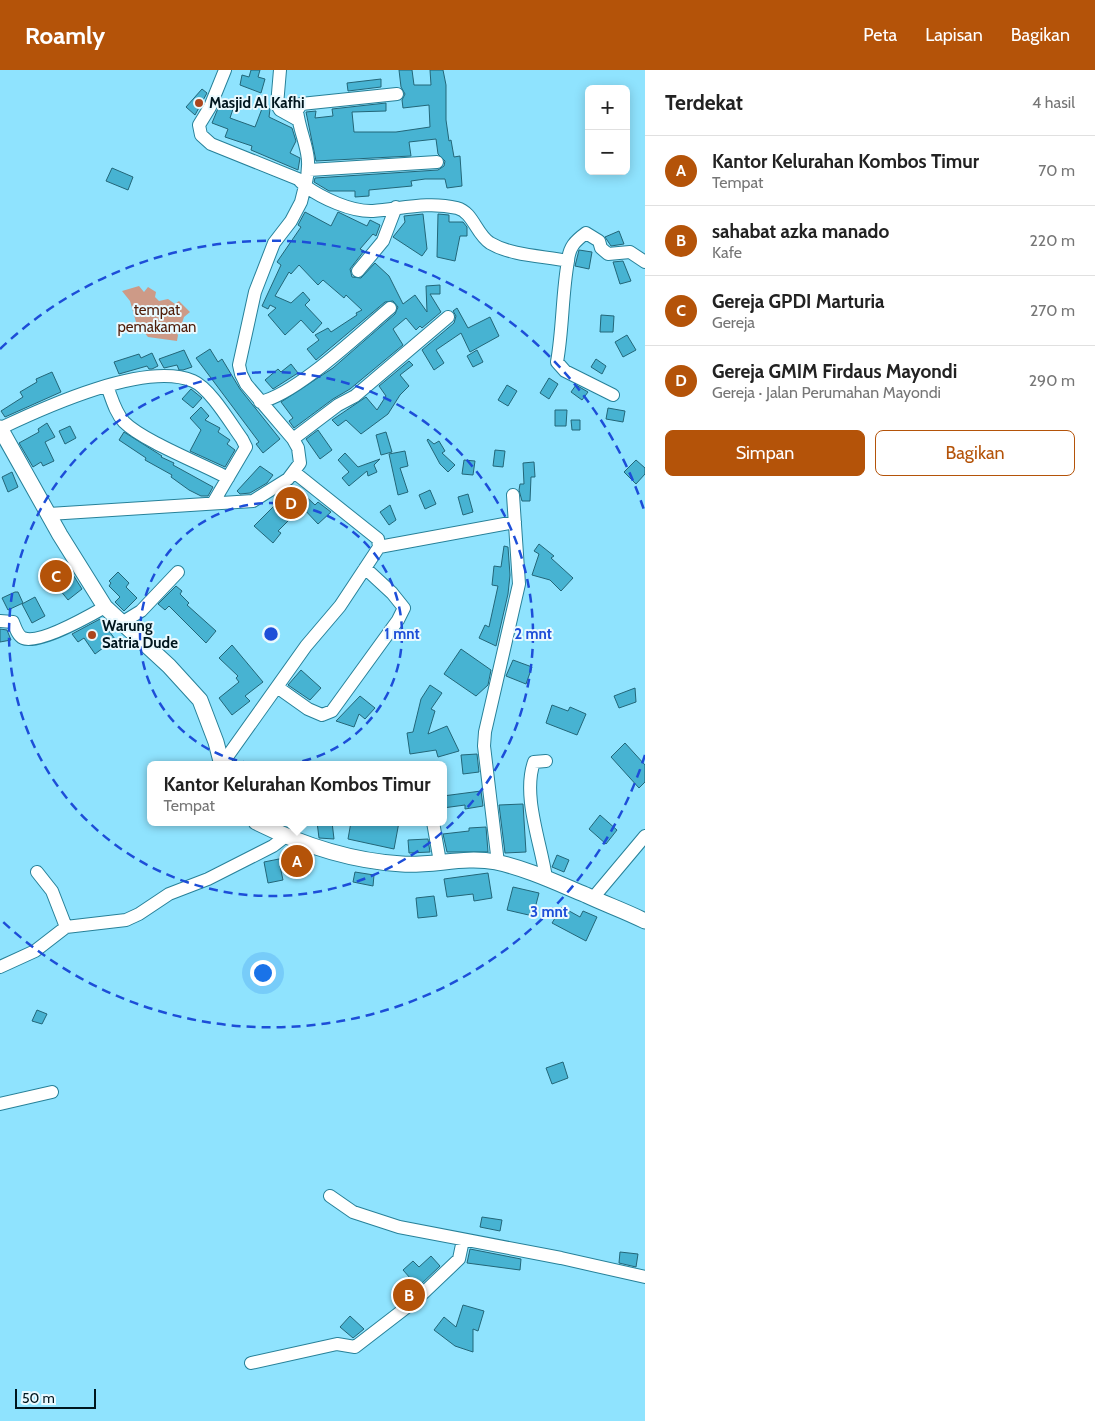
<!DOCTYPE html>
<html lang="id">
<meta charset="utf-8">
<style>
body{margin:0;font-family:Cabin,sans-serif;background:#f6f6f6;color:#222}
.controls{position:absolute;right:15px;top:15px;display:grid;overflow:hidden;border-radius:8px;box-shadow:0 2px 12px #0003}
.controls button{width:45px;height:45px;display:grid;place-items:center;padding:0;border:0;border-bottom:1px solid #e0e0e0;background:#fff;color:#222;font:25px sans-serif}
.scale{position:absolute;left:15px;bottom:12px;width:81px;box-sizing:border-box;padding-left:5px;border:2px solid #00161e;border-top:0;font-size:14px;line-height:18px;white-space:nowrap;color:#00161e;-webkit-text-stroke:4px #e9f9fe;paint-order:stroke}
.you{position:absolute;left:262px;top:902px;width:18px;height:18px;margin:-12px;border:4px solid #fff;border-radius:50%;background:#1a73e8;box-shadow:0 0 0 8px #1a73e833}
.badge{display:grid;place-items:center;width:32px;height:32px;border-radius:50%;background:#b45309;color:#fff;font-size:16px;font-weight:700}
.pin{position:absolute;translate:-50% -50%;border:2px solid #fff;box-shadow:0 1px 5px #0006}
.popup{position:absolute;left:147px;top:691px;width:300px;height:65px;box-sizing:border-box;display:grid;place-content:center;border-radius:8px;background:#fff;filter:drop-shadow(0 1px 4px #0005);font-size:16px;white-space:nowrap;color:#767676}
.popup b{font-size:19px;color:#222}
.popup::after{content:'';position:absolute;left:50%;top:100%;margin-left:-10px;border:10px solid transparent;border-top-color:#fff}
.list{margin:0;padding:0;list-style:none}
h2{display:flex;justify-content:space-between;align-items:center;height:65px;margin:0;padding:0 20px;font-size:21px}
h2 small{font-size:16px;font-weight:400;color:#767676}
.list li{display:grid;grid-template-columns:32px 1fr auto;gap:15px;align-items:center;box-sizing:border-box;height:70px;padding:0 20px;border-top:1px solid #e0e0e0}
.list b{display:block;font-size:19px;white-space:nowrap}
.list p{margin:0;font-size:16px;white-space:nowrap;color:#767676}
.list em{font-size:16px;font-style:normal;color:#767676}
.actions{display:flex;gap:10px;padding:15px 20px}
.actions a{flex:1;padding:11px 0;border:1px solid #b45309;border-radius:8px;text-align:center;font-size:18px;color:#b45309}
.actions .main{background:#b45309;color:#fff}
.map{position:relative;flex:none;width:645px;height:1351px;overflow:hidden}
header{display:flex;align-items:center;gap:30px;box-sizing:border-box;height:70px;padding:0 25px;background:#b45309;color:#fff}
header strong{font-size:24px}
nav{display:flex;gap:28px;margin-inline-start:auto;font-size:18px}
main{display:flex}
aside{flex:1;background:#fff}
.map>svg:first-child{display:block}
</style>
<header>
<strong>Roamly</strong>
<nav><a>Peta</a><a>Lapisan</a><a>Bagikan</a></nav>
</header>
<main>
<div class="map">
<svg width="645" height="1351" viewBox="0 0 645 1351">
<rect width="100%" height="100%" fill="#8fe3fe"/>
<!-- green -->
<path fill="#cd9a87" d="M 139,216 L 144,222 L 148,217 L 156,222 L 155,227 L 159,231 L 168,229 L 175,234 L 179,231 L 190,242 L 184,247 L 182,253 L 173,254 L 172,257 L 178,265 L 177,271 L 148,267 L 136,252 L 130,231 L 122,221 Z"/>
<!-- building -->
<path fill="#47b3d2" stroke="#236678" d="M 251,0 L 260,0 L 258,7 L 265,9 L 261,23 L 240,15 L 242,5 L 249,7 Z
M 399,0 L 412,0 L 414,15 L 431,15 L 430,0 L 443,0 L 446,15 L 446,50 L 449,71 L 451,70 L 454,87 L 460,86 L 462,116 L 447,118 L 445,109 L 425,109 L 411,111 L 412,116 L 369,120 L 369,126 L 355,127 L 355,121 L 329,121 L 314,112 L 315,108 L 438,100 L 444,96 L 445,91 L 438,84 L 436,69 L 409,72 L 411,86 L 316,91 L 306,42 L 316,41 L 315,48 L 333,46 L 332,39 L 386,33 L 386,41 L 352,42 L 354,62 L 396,62 L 430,57 L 429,35 L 403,38 L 402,30 L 405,24 L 401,17 Z
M 381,9 L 381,17 L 348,21 L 347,13 Z
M 202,19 L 207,23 L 195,45 L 186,37 Z
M 221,31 L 234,36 L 230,48 L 255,57 L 263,36 L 270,39 L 269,47 L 292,58 L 296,71 L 290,83 L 300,88 L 298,100 L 251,80 L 252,76 L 225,67 L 228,59 L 212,53 Z
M 112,98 L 133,107 L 128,120 L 106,111 Z
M 305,142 L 331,156 L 338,142 L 367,156 L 370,150 L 380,155 L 376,166 L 373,164 L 360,179 L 364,181 L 350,199 L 352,207 L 361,208 L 375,193 L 389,206 L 403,234 L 415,225 L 427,242 L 426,216 L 440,215 L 440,224 L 430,224 L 441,242 L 422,258 L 420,256 L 416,260 L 406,248 L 393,259 L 403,275 L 350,319 L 333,329 L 294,358 L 289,351 L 293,348 L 281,332 L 333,298 L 395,244 L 398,237 L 393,231 L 385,232 L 316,290 L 307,279 L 319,270 L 315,265 L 328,258 L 331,262 L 357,245 L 356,243 L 362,240 L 346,225 L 344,228 L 323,210 L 318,215 L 299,195 L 291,204 L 289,202 L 275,226 L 291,233 L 303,222 L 310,230 L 305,235 L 322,253 L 313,263 L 301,250 L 285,265 L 268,245 L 276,238 L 270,235 L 268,239 L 262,236 L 281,195 L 277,192 L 301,157 L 298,155 Z
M 423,144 L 427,179 L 422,186 L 393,167 L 405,152 L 404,146 Z
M 438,144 L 449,145 L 449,152 L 463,152 L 467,157 L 467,166 L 460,166 L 455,191 L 437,187 Z
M 619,161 L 624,174 L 611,176 L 605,167 Z
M 579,180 L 592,182 L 589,199 L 575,196 Z
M 623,191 L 631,211 L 620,214 L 613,192 Z
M 457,238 L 468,258 L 490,247 L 499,266 L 470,282 L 461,263 L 436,280 L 444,293 L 434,300 L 422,280 L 454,253 L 456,246 L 453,241 Z
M 601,245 L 614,246 L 613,262 L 600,262 Z
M 627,265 L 636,280 L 623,287 L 615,272 Z
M 210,279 L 218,292 L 222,289 L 240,319 L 280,369 L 263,383 L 256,374 L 259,372 L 196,288 Z
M 184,280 L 192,297 L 183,300 L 179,300 L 177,295 L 164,298 L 159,289 Z
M 477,280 L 483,292 L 473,297 L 467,286 Z
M 152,283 L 158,296 L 152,299 L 149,299 L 147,296 L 119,304 L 114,292 L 139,284 L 141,288 Z
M 596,289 L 606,296 L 602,304 L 591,297 Z
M 409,291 L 413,295 L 400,305 L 409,316 L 400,325 L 388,344 L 361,364 L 346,350 L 338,356 L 332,350 L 366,327 L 377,340 L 386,326 L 379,316 Z
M 291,294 L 298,303 L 273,319 L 265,310 L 278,299 L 281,302 Z
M 52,302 L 61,322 L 5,347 L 1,341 L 23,327 L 20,322 L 37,312 L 36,309 Z
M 549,308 L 558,314 L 549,329 L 540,323 Z
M 507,315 L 517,321 L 508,336 L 498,330 Z
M 576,315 L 588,322 L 582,330 L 571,322 Z
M 191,319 L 202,328 L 193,338 L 182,329 Z
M 201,337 L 209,346 L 205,350 L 220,358 L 218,362 L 230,370 L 227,374 L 235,380 L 225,397 L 190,381 L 201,360 L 190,348 Z
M 608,338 L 625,341 L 623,352 L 606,349 Z
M 555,340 L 567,340 L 566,356 L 555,356 Z
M 571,350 L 580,350 L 580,360 L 572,360 Z
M 47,353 L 55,367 L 45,372 L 54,391 L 43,396 L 41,392 L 33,397 L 19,373 L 39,362 L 38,359 Z
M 70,356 L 76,368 L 65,374 L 59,361 Z
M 318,360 L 332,380 L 320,389 L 306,369 Z
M 124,362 L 162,386 L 161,387 L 174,393 L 173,395 L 213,417 L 208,426 L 201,426 L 189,420 L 171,407 L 172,405 L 145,390 L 146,388 L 119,370 Z
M 386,362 L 392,382 L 381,385 L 376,365 Z
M 428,369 L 434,374 L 439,371 L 445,381 L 442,383 L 455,395 L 448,402 L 440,394 L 427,370 Z
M 495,380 L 505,381 L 503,397 L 493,396 Z
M 405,381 L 408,396 L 400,398 L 408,422 L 398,425 L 389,384 Z
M 345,383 L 358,397 L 380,389 L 374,395 L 377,402 L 368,406 L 367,401 L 349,416 L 342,408 L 349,402 L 338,390 Z
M 464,390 L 475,391 L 473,405 L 462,404 Z
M 636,390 L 645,398 L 645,404 L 636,414 L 624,402 Z
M 534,392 L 535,407 L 531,407 L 530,431 L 522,431 L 519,420 L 520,414 L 524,414 L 523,393 Z
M 260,396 L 273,405 L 267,413 L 250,423 L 240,424 L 237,421 Z
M 12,402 L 18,417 L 8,422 L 2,407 Z
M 296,417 L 315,435 L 318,432 L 331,442 L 318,454 L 302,437 L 278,461 L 281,463 L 273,473 L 254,456 L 292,418 Z
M 430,420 L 436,434 L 425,439 L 419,425 Z
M 468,424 L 473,442 L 463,445 L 458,427 Z
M 390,435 L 396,450 L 389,455 L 380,442 Z
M 539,474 L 554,486 L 551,488 L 573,508 L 561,521 L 550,510 L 532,505 L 539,484 L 534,481 Z
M 504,476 L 508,477 L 510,505 L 508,524 L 496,576 L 479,568 L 485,555 L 489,557 L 498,516 L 492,515 L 494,496 L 501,497 Z
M 65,492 L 82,519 L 68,530 L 56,515 L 48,520 L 40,507 Z
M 118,502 L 129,513 L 126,517 L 137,528 L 124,541 L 115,532 L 120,527 L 109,516 L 111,513 L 109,511 Z
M 176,516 L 182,521 L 180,524 L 189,533 L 187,535 L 216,561 L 206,573 L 169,536 L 165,540 L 158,534 Z
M 15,522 L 18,522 L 23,533 L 8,540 L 2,528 Z
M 35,527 L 45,546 L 32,553 L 22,534 Z
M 100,549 L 115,569 L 95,584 L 84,568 L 78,572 L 72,564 Z
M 0,559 L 7,560 L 11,570 L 0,572 Z
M 232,575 L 263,612 L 245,626 L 250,631 L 232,645 L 219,628 L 239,612 L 236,608 L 238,606 L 219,588 Z
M 461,579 L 491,600 L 488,615 L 476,626 L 444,604 Z
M 513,590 L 532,597 L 526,614 L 506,606 Z
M 301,600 L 321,618 L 310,630 L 288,615 Z
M 430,615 L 442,623 L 431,639 L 435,641 L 428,664 L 447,656 L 459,681 L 438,687 L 436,680 L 410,684 L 407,663 L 413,662 L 421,629 Z
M 635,618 L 636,632 L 619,638 L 614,626 Z
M 360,626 L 375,638 L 365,649 L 359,644 L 354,657 L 336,651 Z
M 552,635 L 568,641 L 570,637 L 586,644 L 577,665 L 546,653 Z
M 625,673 L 645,695 L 645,712 L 639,718 L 611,687 Z
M 477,684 L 479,702 L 463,704 L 461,685 Z
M 481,721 L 483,736 L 465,739 L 465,735 L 443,738 L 443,726 Z
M 523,734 L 526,782 L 505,783 L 499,735 Z
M 600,745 L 617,760 L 606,774 L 589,759 Z
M 317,752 L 332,752 L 334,769 L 319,768 Z
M 351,752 L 399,752 L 394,779 L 348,769 Z
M 486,757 L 488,782 L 447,782 L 443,764 L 469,761 L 469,758 Z
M 428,769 L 430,782 L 409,783 L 408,770 Z
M 287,778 L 313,787 L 308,805 L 280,796 L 283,810 L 268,813 L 264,792 L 284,788 Z
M 557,785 L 569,790 L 564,802 L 552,797 Z
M 355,802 L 374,805 L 373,816 L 353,812 Z
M 488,803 L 492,828 L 474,831 L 473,824 L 447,827 L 444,809 Z
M 513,817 L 539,823 L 533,846 L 507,840 Z
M 434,826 L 437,846 L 418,848 L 416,828 Z
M 562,837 L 580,847 L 583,841 L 597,847 L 586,871 L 552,853 Z
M 37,940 L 47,944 L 42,954 L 32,951 Z
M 563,992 L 568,1008 L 552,1014 L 546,998 Z
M 482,1147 L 502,1150 L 500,1161 L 480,1157 Z
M 470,1179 L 521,1189 L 520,1200 L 467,1193 Z
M 620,1182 L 638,1184 L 636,1197 L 619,1193 Z
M 431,1186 L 440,1196 L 418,1217 L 403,1200 L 413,1191 L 419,1197 Z
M 463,1235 L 484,1241 L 478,1261 L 473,1259 L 473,1282 L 455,1276 L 434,1260 L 444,1247 L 456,1257 Z
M 350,1246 L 364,1259 L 353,1268 L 340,1257 Z"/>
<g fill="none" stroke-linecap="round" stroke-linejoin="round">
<defs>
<path id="minor" d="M 280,0 L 277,35 L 280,40 L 298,50
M 397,24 L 301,34 L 297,41 C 301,71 314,83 305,116 C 322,128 351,142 373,141 C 401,139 428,131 457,138 C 473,142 476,164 490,173 C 512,186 544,186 568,191 C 569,177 575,171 586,163 L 599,171 L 601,178 L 608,184 L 630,182 L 645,192
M 309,100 L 437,92
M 568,191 C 562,224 563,258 557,292 L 565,301 L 613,325
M 358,201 L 383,171 L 396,137
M 107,316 C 112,329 115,342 124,352 C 143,371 202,394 228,408
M 260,332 C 297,324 360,263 390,238
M 1,358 C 45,337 145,291 193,311 C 210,318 231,354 242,369 L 246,377 L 213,433
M 293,369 L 338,335 L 355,326 L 448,247
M 49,444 L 253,431 L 288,409 L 300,393 L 298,378 L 293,369 L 246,314 L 241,304 L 239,295 L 255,222 L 274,173 L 291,151 L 301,132 L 305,116 L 298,109 L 211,74 L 201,65 L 199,55 L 210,37 L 225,0
M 379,477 L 515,452
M 0,551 L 13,552 C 15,557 18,566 23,568 C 39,575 91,545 105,537
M 123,552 L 141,541 L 178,502
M 277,617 L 308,639 L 322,645 L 332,641 L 398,550 L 404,538 L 392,523 L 365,498
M 222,694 L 306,576 L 340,536 L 379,477 L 378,469 L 294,402
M 433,752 L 440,792
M 498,793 L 484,676 L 485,662 L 519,514 L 513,425
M 37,802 L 52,821 L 66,857
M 546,808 C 541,773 522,726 534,692 L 546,691
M 593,828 L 645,766
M 0,897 L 35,881 L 66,857 L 126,850 L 139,844 L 169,824 L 208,809 L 273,776 L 286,766
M 0,1034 L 52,1022
M 330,1126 L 353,1142 L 399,1157 L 561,1188 L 645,1207
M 251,1293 L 337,1274 L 355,1277 L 416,1230 L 459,1189 L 463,1170"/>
<path id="tertiary" d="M 0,358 L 60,465 L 105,537 L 169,596 L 200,630 L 216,672 L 222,695
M 256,752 C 300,774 352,791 402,794 C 433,796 465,786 496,792 C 528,799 557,813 586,825 C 605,834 625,841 645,851"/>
</defs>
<!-- minor casing -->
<use href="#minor" stroke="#278199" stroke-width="14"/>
<!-- tertiary casing -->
<use href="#tertiary" stroke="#278199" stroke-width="17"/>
<!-- minor -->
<use href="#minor" stroke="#fff" stroke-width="12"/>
<!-- tertiary -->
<use href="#tertiary" stroke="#fff" stroke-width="15"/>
</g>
<!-- distance rings -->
<g fill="none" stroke="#1d4ed8" stroke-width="2.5" stroke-dasharray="9 6">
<circle cx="271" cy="564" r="131"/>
<circle cx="271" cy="564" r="262"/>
<path d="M645 685A393 393 0 0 1 0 849M0 279A393 393 0 0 1 645 443"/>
</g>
<!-- markers -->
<g fill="#ac461e" stroke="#e9f9fe" stroke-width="2">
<circle cx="199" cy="33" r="5"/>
<circle cx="92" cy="565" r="5"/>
</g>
<g text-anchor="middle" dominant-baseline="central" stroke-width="4" stroke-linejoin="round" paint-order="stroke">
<!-- poi labels -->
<g font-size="15" font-weight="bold" fill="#00161e" stroke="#e9f9fe" text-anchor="start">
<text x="209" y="33">Masjid Al Kafhi</text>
<text x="102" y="556">Warung<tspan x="102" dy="17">Satria Dude</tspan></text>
</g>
<!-- park labels -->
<g font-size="15" fill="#4e1b07" stroke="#e9f9fe">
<text x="157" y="240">tempat<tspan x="157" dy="17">pemakaman</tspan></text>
</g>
</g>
<circle cx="271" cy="564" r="8" fill="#1d4ed8" stroke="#e9f9fe" stroke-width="2.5"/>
<g font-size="15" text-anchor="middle" font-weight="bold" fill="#1d4ed8" stroke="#e9f9fe" stroke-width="4" stroke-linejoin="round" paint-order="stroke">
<text x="402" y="569">1 mnt</text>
<text x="533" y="569">2 mnt</text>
<text x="549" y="847">3 mnt</text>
</g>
</svg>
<div class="controls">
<button>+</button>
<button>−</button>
</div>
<div class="scale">50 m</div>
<div class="you"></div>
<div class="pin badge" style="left:297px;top:791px">A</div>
<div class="popup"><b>Kantor Kelurahan Kombos Timur</b>Tempat</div>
<div class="pin badge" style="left:409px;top:1225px">B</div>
<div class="pin badge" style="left:56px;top:506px">C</div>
<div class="pin badge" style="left:291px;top:433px">D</div>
</div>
<aside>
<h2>Terdekat<small>4 hasil</small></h2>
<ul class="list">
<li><span class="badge">A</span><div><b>Kantor Kelurahan Kombos Timur</b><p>Tempat</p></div><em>70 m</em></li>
<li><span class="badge">B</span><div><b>sahabat azka manado</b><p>Kafe</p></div><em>220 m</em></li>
<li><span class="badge">C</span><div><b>Gereja GPDI Marturia</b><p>Gereja</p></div><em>270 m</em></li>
<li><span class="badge">D</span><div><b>Gereja GMIM Firdaus Mayondi</b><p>Gereja · Jalan Perumahan Mayondi</p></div><em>290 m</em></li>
</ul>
<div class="actions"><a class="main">Simpan</a><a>Bagikan</a></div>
</aside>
</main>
